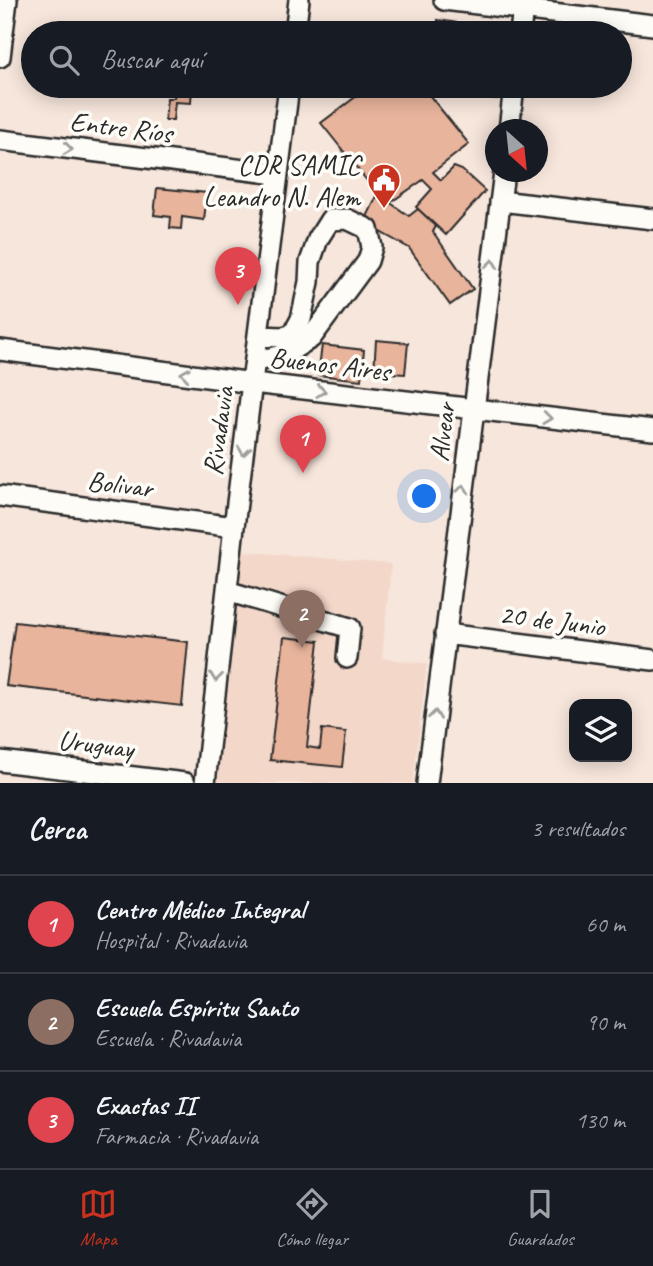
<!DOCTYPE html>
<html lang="es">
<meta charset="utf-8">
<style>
body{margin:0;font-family:Caveat,sans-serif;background:#20242c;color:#f1f3f6}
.controls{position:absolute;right:21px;bottom:21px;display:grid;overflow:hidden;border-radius:14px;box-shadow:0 4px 18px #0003}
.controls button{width:63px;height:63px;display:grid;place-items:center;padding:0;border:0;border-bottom:2px solid #363941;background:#171b24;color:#f1f3f6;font:35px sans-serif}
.compass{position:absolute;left:485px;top:119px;width:63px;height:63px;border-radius:50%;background:#171b24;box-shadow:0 4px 18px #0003;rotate:153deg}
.you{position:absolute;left:425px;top:497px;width:24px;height:24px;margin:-18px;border:5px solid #fff;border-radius:50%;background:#1a73e8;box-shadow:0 0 0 10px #1a73e833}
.badge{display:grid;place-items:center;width:46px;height:46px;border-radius:50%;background:#c8321e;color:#fff;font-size:23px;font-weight:700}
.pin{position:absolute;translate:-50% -58px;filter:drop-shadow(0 2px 4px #0008)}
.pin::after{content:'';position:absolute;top:37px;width:24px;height:21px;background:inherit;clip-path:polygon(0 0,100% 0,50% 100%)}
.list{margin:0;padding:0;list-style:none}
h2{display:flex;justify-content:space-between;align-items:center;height:91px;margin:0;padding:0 28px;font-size:30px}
h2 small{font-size:23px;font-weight:400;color:#9ea1a6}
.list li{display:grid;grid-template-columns:46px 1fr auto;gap:21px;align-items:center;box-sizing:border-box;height:98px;padding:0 28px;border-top:2px solid #363941}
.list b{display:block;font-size:26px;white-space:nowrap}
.list p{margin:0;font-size:23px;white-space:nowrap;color:#9ea1a6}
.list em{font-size:23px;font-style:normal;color:#9ea1a6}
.icon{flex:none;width:38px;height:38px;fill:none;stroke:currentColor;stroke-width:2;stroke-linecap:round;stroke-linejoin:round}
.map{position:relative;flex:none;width:653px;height:783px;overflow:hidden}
.search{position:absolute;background:#171b24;box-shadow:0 4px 18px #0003;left:21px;right:21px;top:21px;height:77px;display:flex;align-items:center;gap:18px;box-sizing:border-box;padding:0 24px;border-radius:38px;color:#9ea1a6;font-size:26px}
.sheet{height:385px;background:#171b24}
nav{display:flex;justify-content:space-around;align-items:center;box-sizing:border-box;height:98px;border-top:2px solid #363941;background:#171b24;font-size:19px;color:#9ea1a6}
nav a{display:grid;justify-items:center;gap:4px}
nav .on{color:#c8321e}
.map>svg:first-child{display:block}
</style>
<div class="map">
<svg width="653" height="783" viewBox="0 0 653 783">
<rect width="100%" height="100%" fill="#f7e6dc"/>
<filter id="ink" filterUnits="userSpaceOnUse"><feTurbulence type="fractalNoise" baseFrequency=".0143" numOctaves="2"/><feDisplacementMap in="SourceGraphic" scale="14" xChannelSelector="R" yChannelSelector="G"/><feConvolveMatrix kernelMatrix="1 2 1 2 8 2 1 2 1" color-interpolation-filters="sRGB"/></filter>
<g filter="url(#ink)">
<!-- built -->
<path fill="#f3d7c9" d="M 241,551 L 391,564 L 382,658 L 427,664 L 413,783 L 239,783 L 218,781 Z"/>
<!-- building -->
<path fill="#e9b49c" stroke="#2b2b2b" stroke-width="2" d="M 438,20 L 492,28 L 497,33 L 436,33 Z
M 175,86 L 192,86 L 191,103 L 175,102 L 173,120 L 165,120 L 167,98 L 174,98 Z
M 370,86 L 422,86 L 469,144 L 433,172 L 441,180 L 454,167 L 462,170 L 485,191 L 446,235 L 416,207 L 432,189 L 423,180 L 391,202 L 380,197 L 321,123 Z
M 475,86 L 499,86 L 497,99 L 473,96 Z
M 157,188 L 207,193 L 204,220 L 182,217 L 181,229 L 170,228 L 171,217 L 154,215 Z
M 378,194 L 409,216 L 418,209 L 436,226 L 433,232 L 473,289 L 450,305 L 409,248 L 364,223 Z
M 376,340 L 408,343 L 405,374 L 374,372 Z
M 322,345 L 364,350 L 361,380 L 318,375 Z
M 15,622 L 188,642 L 182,706 L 6,686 Z
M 284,637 L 319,641 L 307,747 L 320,749 L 322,729 L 346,732 L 342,767 L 270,760 Z"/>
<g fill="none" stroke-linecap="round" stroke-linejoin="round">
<defs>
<path id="minor" d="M 444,0 L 653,25
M 295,33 L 299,0
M 520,33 L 524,0
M 0,57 L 7,0
M 509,130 L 514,86
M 0,140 L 278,174
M 500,201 L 653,219
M 0,350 L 253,383 L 653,430
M 256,361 L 284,355 L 311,338 L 368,261 L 372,247 L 368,229 L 347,219 L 330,220 L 318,239 L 310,262 L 309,282 L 301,319 L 293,334 L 283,337 L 259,336
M 0,496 L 234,527
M 227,591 L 350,628 L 347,658
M 445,634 L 653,660
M 0,761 L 185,783
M 205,783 L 234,527 L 289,86
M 427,783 L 504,172"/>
</defs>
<!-- minor casing -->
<use href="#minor" stroke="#2b2b2b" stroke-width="24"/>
<!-- minor -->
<use href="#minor" stroke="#fdfcf7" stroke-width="19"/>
</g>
<!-- one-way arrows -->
<defs><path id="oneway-chevron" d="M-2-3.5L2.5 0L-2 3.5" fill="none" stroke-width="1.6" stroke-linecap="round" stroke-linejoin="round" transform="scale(1.75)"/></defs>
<g stroke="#9e9e9b">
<use href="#oneway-chevron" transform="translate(68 149) rotate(7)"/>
<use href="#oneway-chevron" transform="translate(492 264) rotate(-83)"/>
<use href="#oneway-chevron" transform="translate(185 374) rotate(-172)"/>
<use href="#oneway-chevron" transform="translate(321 391) rotate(7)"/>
<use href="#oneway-chevron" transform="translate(547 418) rotate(7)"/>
<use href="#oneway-chevron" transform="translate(244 451) rotate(98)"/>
<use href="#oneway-chevron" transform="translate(463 489) rotate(-83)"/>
<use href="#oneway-chevron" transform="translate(216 677) rotate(97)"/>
<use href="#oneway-chevron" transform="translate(435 715) rotate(-83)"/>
</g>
</g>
<!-- icons -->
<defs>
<symbol id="civic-pin" viewBox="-11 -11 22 30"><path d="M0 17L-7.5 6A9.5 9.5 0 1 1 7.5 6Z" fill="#c8321e" stroke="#fdfcf7"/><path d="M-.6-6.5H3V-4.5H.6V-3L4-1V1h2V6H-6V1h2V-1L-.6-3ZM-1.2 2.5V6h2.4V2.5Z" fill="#fff"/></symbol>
</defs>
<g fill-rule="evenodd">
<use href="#civic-pin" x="365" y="161" width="38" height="52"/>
</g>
<g text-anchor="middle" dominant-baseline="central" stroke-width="7" stroke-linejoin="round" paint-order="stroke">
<!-- street labels -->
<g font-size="28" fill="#2b2b2b" stroke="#fdfcf7">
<text transform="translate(121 127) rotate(7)">Entre Ríos</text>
<text transform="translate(330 364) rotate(7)">Buenos Aires</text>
<text transform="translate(218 431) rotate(-82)">Rivadavia</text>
<text transform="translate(442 432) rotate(-83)">Alvear</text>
<text transform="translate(120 484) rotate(7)">Bolivar</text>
<text transform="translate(552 620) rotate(7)">20 de Junio</text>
<text transform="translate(96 744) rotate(7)">Uruguay</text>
</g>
<!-- poi labels -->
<g font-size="28" fill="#2b2b2b" stroke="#fdfcf7" text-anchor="end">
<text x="360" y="164">CDR SAMIC<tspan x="360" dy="32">Leandro N. Alem</tspan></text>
</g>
</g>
</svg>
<div class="controls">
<button><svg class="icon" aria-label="layers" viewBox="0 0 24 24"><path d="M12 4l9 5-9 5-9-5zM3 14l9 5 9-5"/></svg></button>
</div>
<svg class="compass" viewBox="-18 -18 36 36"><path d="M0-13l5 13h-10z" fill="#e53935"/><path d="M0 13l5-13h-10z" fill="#9ea1a6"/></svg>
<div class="you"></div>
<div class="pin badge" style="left:303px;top:473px;background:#e0444e">1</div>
<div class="pin badge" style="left:302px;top:648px;background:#8d6e63">2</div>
<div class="pin badge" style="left:238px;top:305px;background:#e0444e">3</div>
<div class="search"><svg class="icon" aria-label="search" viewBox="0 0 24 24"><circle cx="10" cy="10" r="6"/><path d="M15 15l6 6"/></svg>Buscar aquí</div>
</div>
<section class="sheet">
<h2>Cerca<small>3 resultados</small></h2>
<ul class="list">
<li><span class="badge" style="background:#e0444e">1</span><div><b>Centro Médico Integral</b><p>Hospital · Rivadavia</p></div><em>60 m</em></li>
<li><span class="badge" style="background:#8d6e63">2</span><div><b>Escuela Espíritu Santo</b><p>Escuela · Rivadavia</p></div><em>90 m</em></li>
<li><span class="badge" style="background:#e0444e">3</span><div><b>Exactas II</b><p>Farmacia · Rivadavia</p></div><em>130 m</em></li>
</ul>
</section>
<nav>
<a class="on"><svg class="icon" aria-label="map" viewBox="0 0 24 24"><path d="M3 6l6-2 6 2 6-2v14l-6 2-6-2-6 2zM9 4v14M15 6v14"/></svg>Mapa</a>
<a><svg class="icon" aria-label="directions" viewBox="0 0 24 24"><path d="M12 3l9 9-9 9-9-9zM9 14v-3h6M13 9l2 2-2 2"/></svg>Cómo llegar</a>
<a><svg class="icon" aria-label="saved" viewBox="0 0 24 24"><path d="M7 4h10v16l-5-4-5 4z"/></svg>Guardados</a>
</nav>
